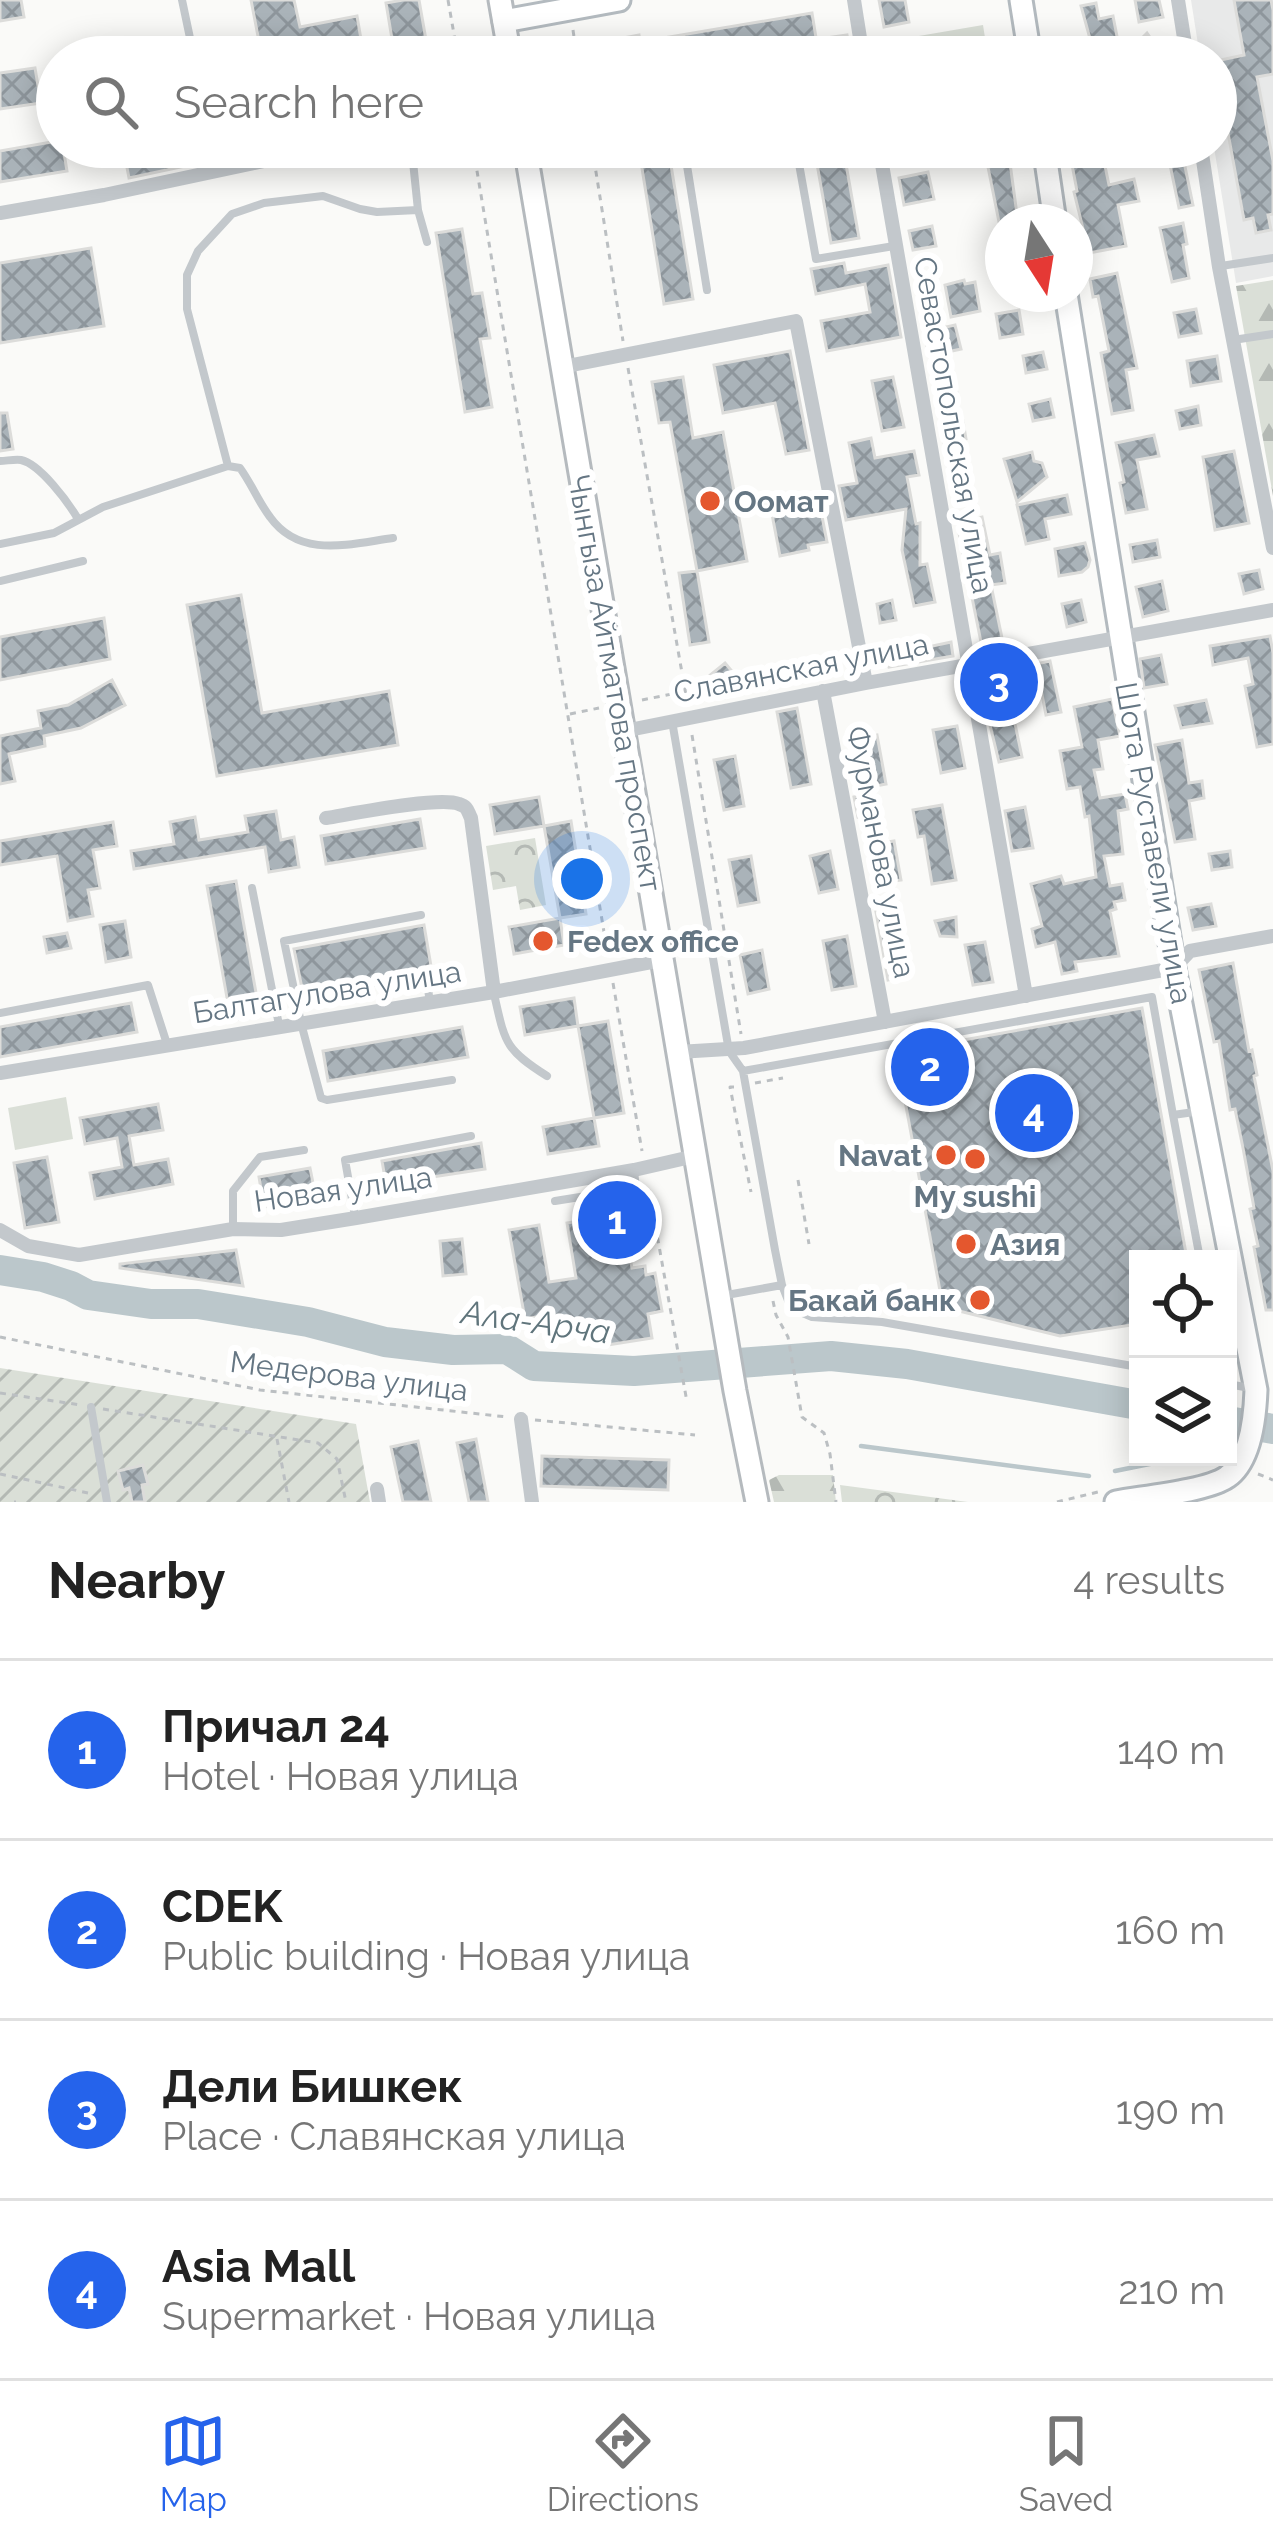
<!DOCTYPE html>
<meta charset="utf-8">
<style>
body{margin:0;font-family:Raleway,sans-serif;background:#f2f2f2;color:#222}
.controls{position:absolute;right:36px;bottom:36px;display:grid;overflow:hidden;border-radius:0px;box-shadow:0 6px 30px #0003}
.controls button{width:108px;height:108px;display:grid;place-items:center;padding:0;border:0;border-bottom:3px solid #e0e0e0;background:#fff;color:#222;font:60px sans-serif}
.compass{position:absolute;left:985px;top:204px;width:108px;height:108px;border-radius:50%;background:#fff;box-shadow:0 6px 30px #0003;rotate:168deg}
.you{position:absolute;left:582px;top:879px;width:42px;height:42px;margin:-30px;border:9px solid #fff;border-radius:50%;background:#1a73e8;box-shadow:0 0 0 18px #1a73e833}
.badge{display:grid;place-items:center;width:78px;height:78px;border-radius:50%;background:#2563eb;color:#fff;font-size:39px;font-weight:700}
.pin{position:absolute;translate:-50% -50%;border:6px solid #fff;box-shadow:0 3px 12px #0006}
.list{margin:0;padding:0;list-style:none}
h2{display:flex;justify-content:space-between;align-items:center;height:156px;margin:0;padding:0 48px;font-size:51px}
h2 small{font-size:39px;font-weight:400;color:#767676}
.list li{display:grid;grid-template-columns:78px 1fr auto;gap:36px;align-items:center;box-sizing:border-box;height:180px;padding:0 48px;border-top:3px solid #e0e0e0}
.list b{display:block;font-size:45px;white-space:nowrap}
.list p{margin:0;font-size:39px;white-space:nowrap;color:#767676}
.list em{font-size:39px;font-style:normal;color:#767676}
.icon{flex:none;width:66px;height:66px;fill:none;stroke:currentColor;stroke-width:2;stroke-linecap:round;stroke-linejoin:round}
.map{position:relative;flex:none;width:1273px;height:1502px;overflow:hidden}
.search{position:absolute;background:#fff;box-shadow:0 6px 30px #0003;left:36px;right:36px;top:36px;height:132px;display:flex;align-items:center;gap:30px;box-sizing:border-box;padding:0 42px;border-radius:66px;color:#767676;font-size:45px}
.sheet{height:876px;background:#fff}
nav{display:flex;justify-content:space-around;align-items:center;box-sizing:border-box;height:168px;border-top:3px solid #e0e0e0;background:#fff;font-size:33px;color:#767676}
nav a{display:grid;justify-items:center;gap:6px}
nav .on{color:#2563eb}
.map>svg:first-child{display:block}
</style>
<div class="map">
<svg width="1273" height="1502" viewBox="0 0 1273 1502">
<defs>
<pattern id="forest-firs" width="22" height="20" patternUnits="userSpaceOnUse" patternTransform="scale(3)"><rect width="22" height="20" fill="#dadfd7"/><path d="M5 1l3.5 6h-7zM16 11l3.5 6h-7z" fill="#b4b9b4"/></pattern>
<pattern id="park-crowns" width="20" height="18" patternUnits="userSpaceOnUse" patternTransform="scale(3)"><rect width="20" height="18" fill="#dadfd7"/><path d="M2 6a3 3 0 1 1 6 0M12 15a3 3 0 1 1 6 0" fill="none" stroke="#b4b9b4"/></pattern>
<pattern id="garden-furrows" width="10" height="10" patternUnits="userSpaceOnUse" patternTransform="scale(3)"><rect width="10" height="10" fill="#dadfd7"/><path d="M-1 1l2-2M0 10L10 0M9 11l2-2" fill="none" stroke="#b4b9b4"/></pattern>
<pattern id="building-cross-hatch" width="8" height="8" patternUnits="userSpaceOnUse" patternTransform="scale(3)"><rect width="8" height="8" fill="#aab3b9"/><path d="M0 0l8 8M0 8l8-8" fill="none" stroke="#8e969c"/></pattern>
</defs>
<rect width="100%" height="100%" fill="#fafaf8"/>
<!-- built -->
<path fill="#e8e9e9" d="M 1191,0 L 1273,0 L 1273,276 L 1236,283 L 1214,147 L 1216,57 L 1200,57 Z"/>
<!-- forest -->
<path fill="url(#forest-firs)" d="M 1273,280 L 1273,496 L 1236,286 Z
M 779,1475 L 833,1475 L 836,1502 L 774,1502 L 769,1480 Z"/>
<!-- park -->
<path fill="url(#park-crowns)" d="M 535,838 L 546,905 L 520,910 L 516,886 L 493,890 L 486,846 Z
M 840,1485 L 968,1502 L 842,1502 Z"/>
<!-- garden -->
<path fill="url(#garden-furrows)" d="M 0,1368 L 356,1424 L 370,1502 L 0,1502 Z"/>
<!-- pitch -->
<path fill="#dadfd7" d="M 983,25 L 988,57 L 880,57 L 878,43 Z
M 66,1097 L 73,1139 L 15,1150 L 8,1108 Z"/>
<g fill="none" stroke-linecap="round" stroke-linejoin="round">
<!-- stream -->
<path stroke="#bbc7cb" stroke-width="4.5" d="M 861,1446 L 1089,1476
M 1115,1471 L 1184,1457"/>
<!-- river -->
<path stroke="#bbc7cb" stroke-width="30" d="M 0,1270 L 43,1277 L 71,1286 L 88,1295 L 151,1304 L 198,1304 L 308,1322 L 385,1342 L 453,1350 L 507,1349 L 534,1366 L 634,1371 L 831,1356 L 907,1364 L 1138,1405
M 1228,1421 L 1273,1429"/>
</g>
<!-- building -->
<path fill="url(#building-cross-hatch)" stroke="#dcdcda" stroke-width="3" d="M 0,0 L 21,0 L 24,17 L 0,21 Z
M 251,0 L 294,0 L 300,27 L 357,16 L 362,45 L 301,57 L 262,57 Z
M 403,0 L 419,0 L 429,57 L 395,57 L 386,3 Z
M 879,0 L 905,0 L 909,22 L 884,27 Z
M 1135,0 L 1159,0 L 1163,17 L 1139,22 Z
M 1234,0 L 1271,0 L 1273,10 L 1273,74 L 1257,77 L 1273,161 L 1273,214 L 1268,215 L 1271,230 L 1256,233 L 1253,218 L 1244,220 L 1219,84 L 1216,84 L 1216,61 L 1244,55 Z
M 1096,3 L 1099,19 L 1113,16 L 1121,57 L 1095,57 L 1081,6 Z
M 812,13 L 817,44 L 742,57 L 606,57 L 603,42 L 639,35 L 640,42 Z
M 1147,33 L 1156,46 L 1159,57 L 1123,57 Z
M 847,35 L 851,57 L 830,57 L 826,38 Z
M 35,68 L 41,103 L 0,109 L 0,73 Z
M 57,141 L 57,147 L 63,147 L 67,171 L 0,182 L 0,151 Z
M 123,147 L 251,147 L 251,152 L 129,178 Z
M 654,147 L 668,147 L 693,299 L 664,304 L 639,150 Z
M 814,147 L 843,147 L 859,238 L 831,243 Z
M 1078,147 L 1101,147 L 1109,185 L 1134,179 L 1139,201 L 1118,205 L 1126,246 L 1089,253 L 1074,192 L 1077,191 L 1069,149 Z
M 1164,147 L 1190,147 L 1191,155 L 1183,157 L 1193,205 L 1179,208 L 1169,160 L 1166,160 Z
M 1010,163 L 1018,222 L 999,222 L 988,167 Z
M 928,172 L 934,199 L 904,205 L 899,178 Z
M 1183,223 L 1187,244 L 1183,245 L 1189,278 L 1172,282 L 1160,228 Z
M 932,226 L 936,246 L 913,250 L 909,231 Z
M 462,229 L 473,294 L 482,293 L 490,338 L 480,339 L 492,407 L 465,412 L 436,233 Z
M 91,248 L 104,326 L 0,343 L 0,263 Z
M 844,263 L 846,273 L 888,265 L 901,337 L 827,351 L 821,321 L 870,312 L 865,284 L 816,294 L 811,269 Z
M 1117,273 L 1137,368 L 1126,370 L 1133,410 L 1112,414 L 1101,353 L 1109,351 L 1098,296 L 1093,297 L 1090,279 Z
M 964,280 L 965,284 L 975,282 L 980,311 L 951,317 L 945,285 Z
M 1196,309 L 1201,333 L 1179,337 L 1174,313 Z
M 1019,310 L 1023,334 L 1000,338 L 996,314 Z
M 955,325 L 961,349 L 929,356 L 924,332 Z
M 790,351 L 809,450 L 786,454 L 775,403 L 723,413 L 714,365 Z
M 1043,352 L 1047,369 L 1026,373 L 1023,356 Z
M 1217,356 L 1221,381 L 1191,386 L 1187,361 Z
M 683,377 L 693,438 L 723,432 L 747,561 L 697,571 L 670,422 L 659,423 L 652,382 Z
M 893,377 L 904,427 L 882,431 L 872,381 Z
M 954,378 L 957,393 L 937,397 L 934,382 Z
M 1050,399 L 1054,417 L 1033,421 L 1029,404 Z
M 1198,406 L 1201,425 L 1180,429 L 1176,411 Z
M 0,413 L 7,413 L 13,449 L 0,451 Z
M 963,421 L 966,439 L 963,440 L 971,480 L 951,484 L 941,425 Z
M 1154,435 L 1159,456 L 1137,460 L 1147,509 L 1126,513 L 1120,483 L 1124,482 L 1116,443 Z
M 871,438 L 875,458 L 914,451 L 919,475 L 907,477 L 916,524 L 920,523 L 920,565 L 927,564 L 935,602 L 914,606 L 902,550 L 906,509 L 846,520 L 839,486 L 857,483 L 849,443 Z
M 1234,451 L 1249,523 L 1215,530 L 1203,457 Z
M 1032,452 L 1034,461 L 1042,463 L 1047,477 L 1017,502 L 1004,459 Z
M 1067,495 L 1071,514 L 1045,519 L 1049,539 L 1026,544 L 1017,505 Z
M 798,499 L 799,505 L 819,501 L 827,542 L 808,545 L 809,550 L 780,556 L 770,504 Z
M 982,517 L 990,555 L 1000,553 L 1005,583 L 991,585 L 1002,638 L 981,642 L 957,523 Z
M 1157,540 L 1160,557 L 1133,562 L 1130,545 Z
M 1085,543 L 1090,560 L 1088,567 L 1082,572 L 1059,576 L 1055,549 Z
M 1259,570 L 1263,589 L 1244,594 L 1239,574 Z
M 697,571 L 709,642 L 690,645 L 679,573 Z
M 1162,581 L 1168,611 L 1143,617 L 1136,587 Z
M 241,595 L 262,713 L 389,691 L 398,745 L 217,776 L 187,605 Z
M 892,600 L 896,620 L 880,623 L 877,604 Z
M 1081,600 L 1086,622 L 1067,627 L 1062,604 Z
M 104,618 L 110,659 L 0,680 L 0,637 Z
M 1270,636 L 1273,653 L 1273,744 L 1257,747 L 1245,686 L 1253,684 L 1248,658 L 1213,665 L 1210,646 Z
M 951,642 L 953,656 L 889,667 L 886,656 Z
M 1161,655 L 1167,684 L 1144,688 L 1140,659 Z
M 1050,661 L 1061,712 L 1046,715 L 1036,664 Z
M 725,663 L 736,676 L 709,699 L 698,685 Z
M 1010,671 L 1013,687 L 988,692 L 985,677 Z
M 112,680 L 125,705 L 81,728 L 44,736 L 45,746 L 9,754 L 15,781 L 0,784 L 0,736 L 41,728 L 38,711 L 68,705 Z
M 1112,699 L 1120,736 L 1098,740 L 1103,769 L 1094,770 L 1100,798 L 1125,794 L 1128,809 L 1118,811 L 1123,854 L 1104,856 L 1110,886 L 1122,884 L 1125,900 L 1114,902 L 1116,909 L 1110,911 L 1119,956 L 1075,962 L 1077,971 L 1062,974 L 1055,942 L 1036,947 L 1032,929 L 1042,926 L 1031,884 L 1061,876 L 1064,884 L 1096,877 L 1089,816 L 1085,817 L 1080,787 L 1067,789 L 1060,751 L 1082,747 L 1074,707 Z
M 1206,700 L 1212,723 L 1181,728 L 1175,706 Z
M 797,708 L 811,784 L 791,788 L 777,712 Z
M 1014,719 L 1022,757 L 999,762 L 990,725 Z
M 957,726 L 965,768 L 941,773 L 933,730 Z
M 877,735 L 886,784 L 865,788 L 856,739 Z
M 1182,740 L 1189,783 L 1202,781 L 1204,798 L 1189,801 L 1195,839 L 1175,842 L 1155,745 Z
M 735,756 L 744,806 L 724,810 L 714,760 Z
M 871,794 L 874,814 L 858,817 L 854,797 Z
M 539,797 L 544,826 L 495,834 L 490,805 Z
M 942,805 L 956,880 L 932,884 L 924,836 L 918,837 L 913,810 Z
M 1025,807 L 1033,848 L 1012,851 L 1005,811 Z
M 276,811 L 281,840 L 294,837 L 299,867 L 269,872 L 265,847 L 134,869 L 131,851 L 174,844 L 170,822 L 195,817 L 199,840 L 248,832 L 245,816 Z
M 420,819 L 425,848 L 326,864 L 321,836 Z
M 571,821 L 586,914 L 560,918 L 544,826 Z
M 113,822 L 117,846 L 93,850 L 100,888 L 88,890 L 93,916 L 68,921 L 57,856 L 0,865 L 0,841 Z
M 894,841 L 901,880 L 880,883 L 874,844 Z
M 830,851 L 838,889 L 819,893 L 810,856 Z
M 1230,851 L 1232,867 L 1212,870 L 1209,854 Z
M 751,856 L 759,902 L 738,906 L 729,860 Z
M 236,881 L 260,1015 L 231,1020 L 207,886 Z
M 1211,904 L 1216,926 L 1193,930 L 1188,908 Z
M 895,909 L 908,976 L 888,980 L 876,912 Z
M 956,917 L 957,937 L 940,936 L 935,921 Z
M 560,918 L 564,945 L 514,954 L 509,927 Z
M 125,921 L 131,957 L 106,962 L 100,925 Z
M 424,925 L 432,972 L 424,969 L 418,978 L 304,998 L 294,949 Z
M 67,933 L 71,948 L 47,953 L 44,937 Z
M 847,936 L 856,986 L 832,990 L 823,941 Z
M 985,942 L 993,982 L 973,985 L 965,945 Z
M 762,950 L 769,989 L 748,994 L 740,955 Z
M 1233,963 L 1249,1051 L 1252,1050 L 1257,1075 L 1254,1076 L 1273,1171 L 1273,1310 L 1266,1310 L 1254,1247 L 1258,1246 L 1250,1209 L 1254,1208 L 1243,1148 L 1235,1109 L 1230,1110 L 1219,1041 L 1214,1042 L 1199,970 Z
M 574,998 L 578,1026 L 525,1035 L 520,1007 Z
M 131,1003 L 137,1032 L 0,1057 L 0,1027 Z
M 1142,1008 L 1187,1259 L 1138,1259 L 1138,1324 L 1060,1336 L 943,1307 L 896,1052 Z
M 608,1021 L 624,1113 L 594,1118 L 578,1026 Z
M 462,1027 L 468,1057 L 328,1081 L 323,1051 Z
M 158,1104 L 163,1130 L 129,1136 L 134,1165 L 168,1159 L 173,1184 L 95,1199 L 90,1173 L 122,1167 L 117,1138 L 85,1144 L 80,1118 Z
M 594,1118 L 599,1146 L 548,1154 L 543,1127 Z
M 481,1143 L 485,1169 L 386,1184 L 382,1161 Z
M 47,1157 L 59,1222 L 25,1228 L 14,1163 Z
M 310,1168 L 316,1198 L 264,1207 L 259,1177 Z
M 622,1214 L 632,1268 L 645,1266 L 646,1275 L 655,1273 L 662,1311 L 648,1314 L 652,1338 L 601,1346 L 597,1322 L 557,1329 L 554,1314 L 525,1319 L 509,1230 L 539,1225 L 549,1282 L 576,1278 L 567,1223 Z
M 462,1239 L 466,1274 L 443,1276 L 440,1241 Z
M 236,1250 L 243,1286 L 120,1268 L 120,1264 Z
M 476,1439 L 488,1502 L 469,1502 L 457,1443 Z
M 418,1441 L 431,1502 L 403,1502 L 391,1447 Z
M 542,1456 L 669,1460 L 668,1490 L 541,1486 Z
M 143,1465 L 148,1484 L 142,1485 L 145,1502 L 132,1502 L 129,1488 L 123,1490 L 118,1471 Z"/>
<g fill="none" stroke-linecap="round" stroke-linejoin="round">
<defs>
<path id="secondary" d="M 1021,0 L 1030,57
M 504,21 L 619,0
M 1044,147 L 1055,222
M 1066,294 L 1174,968 L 1256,1390 C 1255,1416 1251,1461 1227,1477 C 1207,1491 1143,1497 1116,1502"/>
<path id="primary" d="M 500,0 L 510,57
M 525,147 L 735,1391 L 757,1502"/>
</defs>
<!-- secondary casing -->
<use href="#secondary" stroke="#b3babf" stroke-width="27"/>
<!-- primary casing -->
<use href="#primary" stroke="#b5babe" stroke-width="27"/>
<!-- path -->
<path stroke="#bbbfc2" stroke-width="3" stroke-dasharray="6 6" stroke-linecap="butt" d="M 448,0 L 458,57
M 573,30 L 577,57
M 473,147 L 608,956
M 592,147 L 623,341
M 628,368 L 687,701
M 642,700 L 682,692
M 570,714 L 599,708
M 692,735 L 741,1034
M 613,983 L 642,1151
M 755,1083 L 783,1078
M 734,1087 L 730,1087 L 751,1192
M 798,1180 L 809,1244
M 649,1190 L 687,1402
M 773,1301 L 776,1315 L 788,1337 L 802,1417 L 824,1433 L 830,1454 L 836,1502
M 0,1337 L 260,1390 L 507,1417
M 0,1393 L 81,1405
M 103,1409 L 318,1443 L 337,1459 L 346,1502
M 535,1420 L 695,1435
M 277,1439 L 289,1502
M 0,1474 L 93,1494
M 1258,1474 L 1273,1480
M 14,1502 L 16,1502
M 1057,1502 L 1102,1491"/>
<!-- lane -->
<path stroke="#c3c8cc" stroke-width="8" d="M 182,0 L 194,57
M 684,147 L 707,290
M 796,147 L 816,259 L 894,246
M 527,151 L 544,147
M 412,152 L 418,210 L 427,242
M 1221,266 L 1273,258
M 1233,340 L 1273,334
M 0,461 C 6,461 15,459 21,460 C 40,464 68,502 78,519
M 228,466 L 187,309 L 187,275 L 198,251 L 232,214 L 264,203 L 323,196 L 360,209 L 377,212 L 418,210
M 0,544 L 54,533 L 103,507 L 228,466 L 240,468 C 251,483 258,501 270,517 C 300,559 349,544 393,538
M 0,581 L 83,561
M 672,721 L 729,1051 L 743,1071 L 775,1250 L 782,1285 L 791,1308 L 812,1317 L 882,1322 L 1138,1367
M 252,888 L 279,1025
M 421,915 L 284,941 L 301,1023 L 321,1098 L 327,1100 L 452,1080
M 426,977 L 430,1002
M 494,994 C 505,1042 504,1049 547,1076
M 0,1013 L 148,985 L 167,1044
M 743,1071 L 1152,997 L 1173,1115
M 555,1201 L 636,1188 L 634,1171
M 355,1216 L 345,1160 L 471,1136
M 233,1228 L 233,1191 L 260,1157 L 304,1150
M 1200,1259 L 1173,1115 L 1201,1111
M 721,1296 L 782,1285
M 1228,1384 L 1250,1388
M 91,1407 L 107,1502"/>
<!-- street -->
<path stroke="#c3c8cc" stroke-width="14" d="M 854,0 L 863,57
M 1178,0 L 1187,57
M 879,147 L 1026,996
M 1201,147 L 1219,267 L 1273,548
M 0,213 L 104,195 L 329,147
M 562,367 L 796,321 L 866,683
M 823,691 L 885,1022
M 624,731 L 866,683 L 1273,610
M 326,818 C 351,814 439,796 459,804 C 468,807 467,810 471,818 L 494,992
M 678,1052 L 744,1048 L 1174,968 L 1190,951 L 1273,936
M 0,1073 L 494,992 L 662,960
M 0,1230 L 28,1246 L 79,1255 L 233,1229 L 281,1230 L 356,1218 L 634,1170 L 695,1156
M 521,1419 L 532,1502
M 377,1489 L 379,1502"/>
<!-- secondary -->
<use href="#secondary" stroke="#fff" stroke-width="21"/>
<!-- primary -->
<use href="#primary" stroke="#fff" stroke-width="21"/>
</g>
<!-- markers -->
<g fill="#e4572e" stroke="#fff" stroke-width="4.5">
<circle cx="710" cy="501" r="12"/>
<circle cx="543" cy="941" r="12"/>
<circle cx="946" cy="1155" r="12"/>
<circle cx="975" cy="1159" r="12"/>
<circle cx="966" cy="1244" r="12"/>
<circle cx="980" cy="1300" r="12"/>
</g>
<g text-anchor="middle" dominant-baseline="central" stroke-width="12" stroke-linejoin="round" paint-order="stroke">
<!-- street labels -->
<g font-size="30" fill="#657683" stroke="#fff">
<text transform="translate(954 425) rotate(80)">Севастопольская улица</text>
<text transform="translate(801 668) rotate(-11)">Славянская улица</text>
<text transform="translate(615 683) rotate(80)">Чынгыза Айтматова проспект</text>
<text transform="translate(1154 843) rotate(80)">Шота Руставели улица</text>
<text transform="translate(881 852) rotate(79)">Фурманова улица</text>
<text transform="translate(327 992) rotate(-9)">Балтагулова улица</text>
<text transform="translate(343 1189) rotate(-8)">Новая улица</text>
<text transform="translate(349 1376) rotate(7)">Медерова улица</text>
</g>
<!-- poi labels -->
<g font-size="30" font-weight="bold" fill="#657683" stroke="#fff" text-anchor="start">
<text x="734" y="501">Оомат</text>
<text x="567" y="941">Fedex office</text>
<text x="922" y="1155" text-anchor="end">Navat</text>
<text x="975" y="1196" text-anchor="middle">My sushi</text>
<text x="990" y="1244">Азия</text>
<text x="956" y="1300" text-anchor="end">Бакай банк</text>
</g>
<!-- water labels -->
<g font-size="33" font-style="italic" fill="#60757c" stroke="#fff">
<text transform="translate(536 1322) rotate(8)">Ала-Арча</text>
</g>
</g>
</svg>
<div class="controls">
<button><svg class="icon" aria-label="locate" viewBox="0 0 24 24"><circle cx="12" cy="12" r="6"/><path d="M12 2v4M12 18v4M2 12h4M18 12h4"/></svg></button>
<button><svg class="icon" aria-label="layers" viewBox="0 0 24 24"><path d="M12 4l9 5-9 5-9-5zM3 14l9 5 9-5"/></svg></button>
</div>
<svg class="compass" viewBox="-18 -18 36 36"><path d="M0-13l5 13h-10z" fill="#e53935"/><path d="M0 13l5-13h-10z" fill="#767676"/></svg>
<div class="you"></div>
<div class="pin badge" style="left:617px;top:1220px">1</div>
<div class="pin badge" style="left:930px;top:1067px">2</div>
<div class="pin badge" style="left:999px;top:682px">3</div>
<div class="pin badge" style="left:1034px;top:1113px">4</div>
<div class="search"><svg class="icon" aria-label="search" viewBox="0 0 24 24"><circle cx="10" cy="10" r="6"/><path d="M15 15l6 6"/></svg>Search here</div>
</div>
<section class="sheet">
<h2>Nearby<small>4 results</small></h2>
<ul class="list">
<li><span class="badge">1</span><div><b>Причал 24</b><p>Hotel · Новая улица</p></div><em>140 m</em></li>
<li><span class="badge">2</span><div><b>CDEK</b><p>Public building · Новая улица</p></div><em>160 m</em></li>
<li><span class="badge">3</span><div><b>Дели Бишкек</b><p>Place · Славянская улица</p></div><em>190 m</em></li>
<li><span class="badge">4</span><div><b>Asia Mall</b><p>Supermarket · Новая улица</p></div><em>210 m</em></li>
</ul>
</section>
<nav>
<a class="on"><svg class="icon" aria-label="map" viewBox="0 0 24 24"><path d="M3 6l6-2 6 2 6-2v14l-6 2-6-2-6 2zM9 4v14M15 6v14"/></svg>Map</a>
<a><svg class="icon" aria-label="directions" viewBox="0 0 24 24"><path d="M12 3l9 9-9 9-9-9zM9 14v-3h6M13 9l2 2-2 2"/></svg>Directions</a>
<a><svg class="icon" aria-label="saved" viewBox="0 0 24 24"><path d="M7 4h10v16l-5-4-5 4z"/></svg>Saved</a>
</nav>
